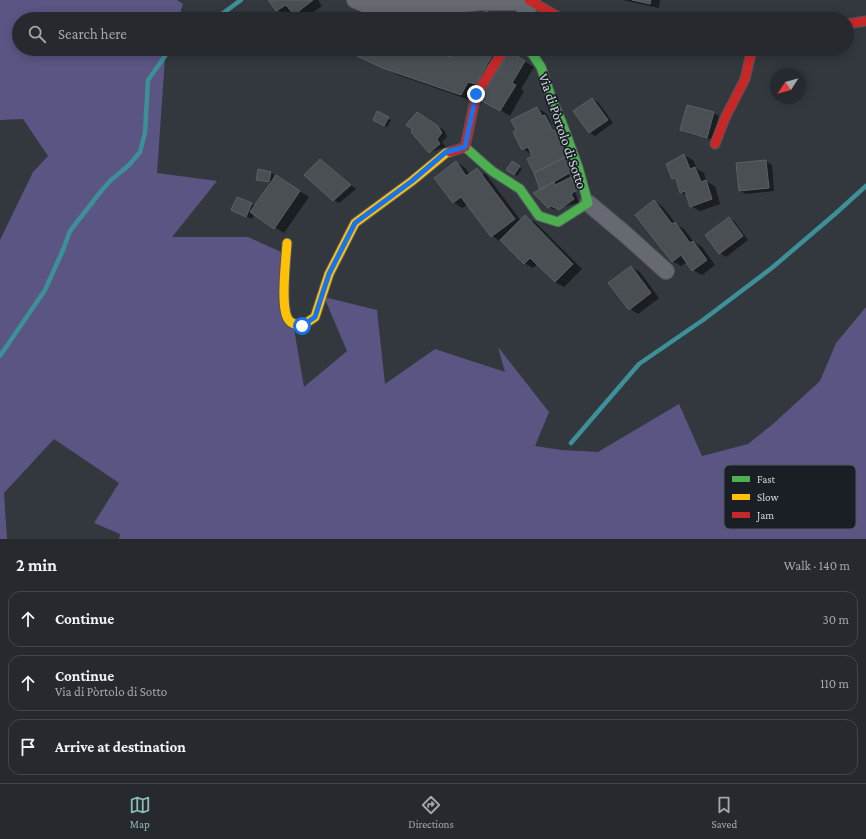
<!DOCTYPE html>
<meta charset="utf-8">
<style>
body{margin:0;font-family:"Crimson Pro",serif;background:#2e3236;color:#f1f3f6}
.compass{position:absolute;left:770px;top:68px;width:36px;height:36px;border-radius:50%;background:#262a2e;box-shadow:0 2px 10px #0003;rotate:234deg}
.stop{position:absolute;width:12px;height:12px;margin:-9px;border:3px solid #1a73e8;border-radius:50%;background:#fff}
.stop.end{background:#1a73e8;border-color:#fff;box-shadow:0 1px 4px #0008}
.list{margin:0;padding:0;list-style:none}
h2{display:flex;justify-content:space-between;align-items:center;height:52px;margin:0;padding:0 16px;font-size:17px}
h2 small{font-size:13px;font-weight:400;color:#a4a7aa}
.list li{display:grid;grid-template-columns:26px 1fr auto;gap:12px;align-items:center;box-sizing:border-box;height:56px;margin:0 8px 8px;padding:0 8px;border:1px solid #42464a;border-radius:12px}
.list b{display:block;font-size:15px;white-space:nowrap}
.list p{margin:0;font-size:13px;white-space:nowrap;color:#a4a7aa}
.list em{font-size:13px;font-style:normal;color:#a4a7aa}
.icon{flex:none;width:22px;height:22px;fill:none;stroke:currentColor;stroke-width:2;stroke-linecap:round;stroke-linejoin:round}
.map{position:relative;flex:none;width:866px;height:539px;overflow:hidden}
.search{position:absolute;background:#262a2e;box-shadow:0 2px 10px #0003;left:12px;right:12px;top:12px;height:44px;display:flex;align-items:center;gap:10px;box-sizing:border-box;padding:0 14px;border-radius:22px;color:#a4a7aa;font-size:15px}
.sheet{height:244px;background:#262a2e}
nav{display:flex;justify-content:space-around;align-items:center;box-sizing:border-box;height:56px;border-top:1px solid #42464a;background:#262a2e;font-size:11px;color:#a4a7aa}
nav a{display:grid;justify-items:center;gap:2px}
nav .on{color:#8bbbb9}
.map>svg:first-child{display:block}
</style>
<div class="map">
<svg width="866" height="539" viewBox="0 0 866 539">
<rect width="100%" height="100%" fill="#32383e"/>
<!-- green -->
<path fill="#5b5584" d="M 0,0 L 177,0 L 183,4 L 178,19 L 19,19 L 19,49 L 168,49 L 165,58 L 157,173 L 217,181 L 172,237 L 248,237 L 281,252 L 304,387 L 347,351 L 324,297 L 377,310 L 385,384 L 435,349 L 505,372 L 498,347 L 549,412 L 535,446 L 561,450 L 598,452 L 679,404 L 702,456 L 748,444 L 773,424 L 820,381 L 836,343 L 866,307 L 866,539 L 119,539 L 120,534 L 94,523 L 119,483 L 54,439 L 4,493 L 7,539 L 0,539 L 0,240 L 33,172 L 48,156 L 23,119 L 0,120 Z"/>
<!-- shadow -->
<path fill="#0007" d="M 270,0 L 318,0 L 322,6 L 303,19 L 294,14 L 293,12 L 286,15 L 277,10 Z
M 623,0 L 660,0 L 659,8 Z
M 362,49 L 425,49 L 452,58 L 456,50 L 454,49 L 493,49 L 509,53 L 534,67 L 521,89 L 524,91 L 510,116 L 482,99 L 473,101 L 398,75 L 370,62 L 358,55 Z
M 592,99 L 598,102 L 613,123 L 595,136 L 589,132 Z
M 537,108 L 546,113 L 549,118 L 579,203 L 558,208 L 555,210 L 549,207 L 541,191 L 534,156 L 523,149 Z
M 378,113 L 391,120 L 387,127 L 374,120 Z
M 713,113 L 719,116 L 713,140 L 687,133 L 681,130 Z
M 423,116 L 444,130 L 447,137 L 442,142 L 446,147 L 430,152 Z
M 684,155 L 693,160 L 697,169 L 704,173 L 707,182 L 715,186 L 720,204 L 700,211 L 691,206 L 687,196 L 681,192 L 678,181 L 673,178 Z
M 321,160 L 326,164 L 356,189 L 339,203 L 334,200 Z
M 766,161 L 772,165 L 774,191 L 746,194 L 740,191 Z
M 456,162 L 465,168 L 470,175 L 486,174 L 521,221 L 534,221 L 582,269 L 564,287 L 555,282 L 538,264 L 533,268 L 524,263 L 502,241 L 500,241 L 492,236 L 468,204 L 462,208 L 453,202 Z
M 512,162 L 522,169 L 517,176 L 507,170 Z
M 259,170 L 271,173 L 274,174 L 272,182 L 276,176 L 309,197 L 284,233 L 254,214 L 252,219 L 238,213 L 251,204 L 255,206 L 271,183 L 260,181 L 257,179 Z
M 654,201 L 663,207 L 676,224 L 684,229 L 694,242 L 702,247 L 715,265 L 702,275 L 693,270 L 687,262 L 681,266 L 672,261 Z
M 729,218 L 734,221 L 748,240 L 726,257 L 720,253 L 706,235 Z
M 631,267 L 640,272 L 659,298 L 638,314 L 630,309 Z"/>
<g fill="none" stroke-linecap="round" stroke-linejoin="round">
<!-- stream -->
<path stroke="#3d9097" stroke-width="4.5" d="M 215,19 L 241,0
M 0,356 L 45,290 L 63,250 L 70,231 L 102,190 L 111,180 L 129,165 L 140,152 L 145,133 L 148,80 L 170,49
M 571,443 L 639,364 L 703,320 L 773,267 L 835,214 L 866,186"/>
</g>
<!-- building -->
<path fill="#494f53" stroke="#5b6266" d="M 268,0 L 313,0 L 294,15 L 286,5 L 276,11 Z
M 632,0 L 651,0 L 650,4 Z
M 485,11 L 508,19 L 481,19 Z
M 421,13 L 473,19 L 421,19 Z
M 361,49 L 428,49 L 451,57 L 455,49 L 487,49 L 494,52 L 476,84 L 468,82 L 461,95 L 385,69 L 357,56 Z
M 509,51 L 525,61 L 512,83 L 516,85 L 500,111 L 480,100 Z
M 592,98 L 608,120 L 589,133 L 573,111 Z
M 687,105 L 714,112 L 707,138 L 680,130 Z
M 537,107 L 542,116 L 545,115 L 553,131 L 554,130 L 567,156 L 534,173 L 527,159 L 532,156 L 528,147 L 522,150 L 513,132 L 516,130 L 511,120 Z
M 377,111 L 389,117 L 384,126 L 373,120 Z
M 417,112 L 438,126 L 442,133 L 437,139 L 440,144 L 429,153 L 411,132 L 413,130 L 406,125 Z
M 684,154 L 690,169 L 695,167 L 701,182 L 706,180 L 712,199 L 690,207 L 685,191 L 680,193 L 676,178 L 672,179 L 666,164 Z
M 567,156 L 571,172 L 540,190 L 534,173 Z
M 320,159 L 351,185 L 333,201 L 304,175 Z
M 766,160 L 769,188 L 739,191 L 736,163 Z
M 456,161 L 466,176 L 477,168 L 515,219 L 491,237 L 461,197 L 453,203 L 434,178 Z
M 512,161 L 520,166 L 514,175 L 506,170 Z
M 258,169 L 271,172 L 269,182 L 256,180 Z
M 276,175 L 300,191 L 274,229 L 250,212 Z
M 571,177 L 578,189 L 571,194 L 574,199 L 559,210 L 551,206 L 548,208 L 533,193 L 554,182 L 555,185 Z
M 237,197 L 252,203 L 246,217 L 231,210 Z
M 654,200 L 672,224 L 675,222 L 690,243 L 693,241 L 707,260 L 692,271 L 681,255 L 672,262 L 635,215 Z
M 525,215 L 573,264 L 555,282 L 530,258 L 524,264 L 500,240 Z
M 729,217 L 743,236 L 719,254 L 705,235 Z
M 631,266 L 651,293 L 629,310 L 608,283 Z"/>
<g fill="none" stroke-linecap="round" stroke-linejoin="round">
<defs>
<path id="street" d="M 355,0 L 375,8 L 400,7 L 430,8 L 480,2 L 532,2
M 523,19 L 524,15 L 532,2
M 588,203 L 625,234 L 666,271"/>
<path id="fast" d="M 465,147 L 492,171 L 520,189 L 539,216 L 558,222 L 588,203 L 578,167 L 562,123 L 552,100 L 541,67 L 529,49"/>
<path id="slow" d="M 287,243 C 286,259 280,307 288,319 C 291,324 297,325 302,326 L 315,317 L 329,274 L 355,223 L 412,181 L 446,153 L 450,152"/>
<path id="jam" d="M 529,0 L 562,19
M 847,24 L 866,21
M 715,144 L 725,118 L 745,79 L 752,49
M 450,152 L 465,147 L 476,95 L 504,49"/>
</defs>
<!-- street casing -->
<use href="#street" stroke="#4f555a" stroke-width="18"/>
<!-- fast casing -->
<use href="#fast" stroke="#4f555a" stroke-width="11"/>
<!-- slow casing -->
<use href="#slow" stroke="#4f555a" stroke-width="11"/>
<!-- jam casing -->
<use href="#jam" stroke="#4f555a" stroke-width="11"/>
<!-- street -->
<use href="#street" stroke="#666971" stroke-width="16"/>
<!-- fast -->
<use href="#fast" stroke="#4caf50" stroke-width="9"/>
<!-- slow -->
<use href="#slow" stroke="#ffc107" stroke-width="9"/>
<!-- jam -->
<use href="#jam" stroke="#c62828" stroke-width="9"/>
</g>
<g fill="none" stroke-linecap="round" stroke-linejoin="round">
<!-- route -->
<path stroke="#1a73e8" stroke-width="5" d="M 302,326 L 315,317 L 323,292 L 329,274 L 355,223 L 412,181 L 446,152 L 465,147 L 476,94"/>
</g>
<g text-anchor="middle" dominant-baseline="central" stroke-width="3.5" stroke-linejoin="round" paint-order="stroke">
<!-- street labels -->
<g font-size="14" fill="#d1d9e0" stroke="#191f25">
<text transform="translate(563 131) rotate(71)">Via di Pòrtolo di Sotto</text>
</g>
</g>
<!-- legend -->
<rect x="724" y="465" width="132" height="64" rx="6" fill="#191f25" stroke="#50575d" stroke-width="1"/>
<rect x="732" y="476" width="18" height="6" fill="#4caf50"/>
<rect x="732" y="494" width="18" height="6" fill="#ffc107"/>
<rect x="732" y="512" width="18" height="6" fill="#c62828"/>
<g font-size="11" fill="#d1d9e0">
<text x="757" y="483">Fast</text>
<text x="757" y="501">Slow</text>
<text x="757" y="519">Jam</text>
</g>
</svg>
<svg class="compass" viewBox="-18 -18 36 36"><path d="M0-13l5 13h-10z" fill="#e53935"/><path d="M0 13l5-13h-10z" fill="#a4a7aa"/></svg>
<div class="stop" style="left:302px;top:326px"></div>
<div class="stop end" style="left:476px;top:94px"></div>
<div class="search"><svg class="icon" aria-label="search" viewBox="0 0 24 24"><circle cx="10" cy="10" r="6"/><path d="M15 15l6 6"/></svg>Search here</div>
</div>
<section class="sheet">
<h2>2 min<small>Walk · 140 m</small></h2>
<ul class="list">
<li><svg class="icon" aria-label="ahead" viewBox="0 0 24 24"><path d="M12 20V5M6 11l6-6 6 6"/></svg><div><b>Continue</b></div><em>30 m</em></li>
<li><svg class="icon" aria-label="ahead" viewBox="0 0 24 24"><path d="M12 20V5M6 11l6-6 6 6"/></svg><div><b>Continue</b><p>Via di Pòrtolo di Sotto</p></div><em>110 m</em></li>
<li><svg class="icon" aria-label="arrive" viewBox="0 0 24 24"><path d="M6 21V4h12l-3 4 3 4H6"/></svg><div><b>Arrive at destination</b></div></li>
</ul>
</section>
<nav>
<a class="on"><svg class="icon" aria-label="map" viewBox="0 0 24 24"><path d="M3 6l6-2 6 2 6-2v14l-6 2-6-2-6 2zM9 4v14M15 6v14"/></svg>Map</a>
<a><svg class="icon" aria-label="directions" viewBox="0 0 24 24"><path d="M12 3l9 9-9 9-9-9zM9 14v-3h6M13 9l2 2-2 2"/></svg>Directions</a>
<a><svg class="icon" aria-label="saved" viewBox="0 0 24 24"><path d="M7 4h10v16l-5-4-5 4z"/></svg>Saved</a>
</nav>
